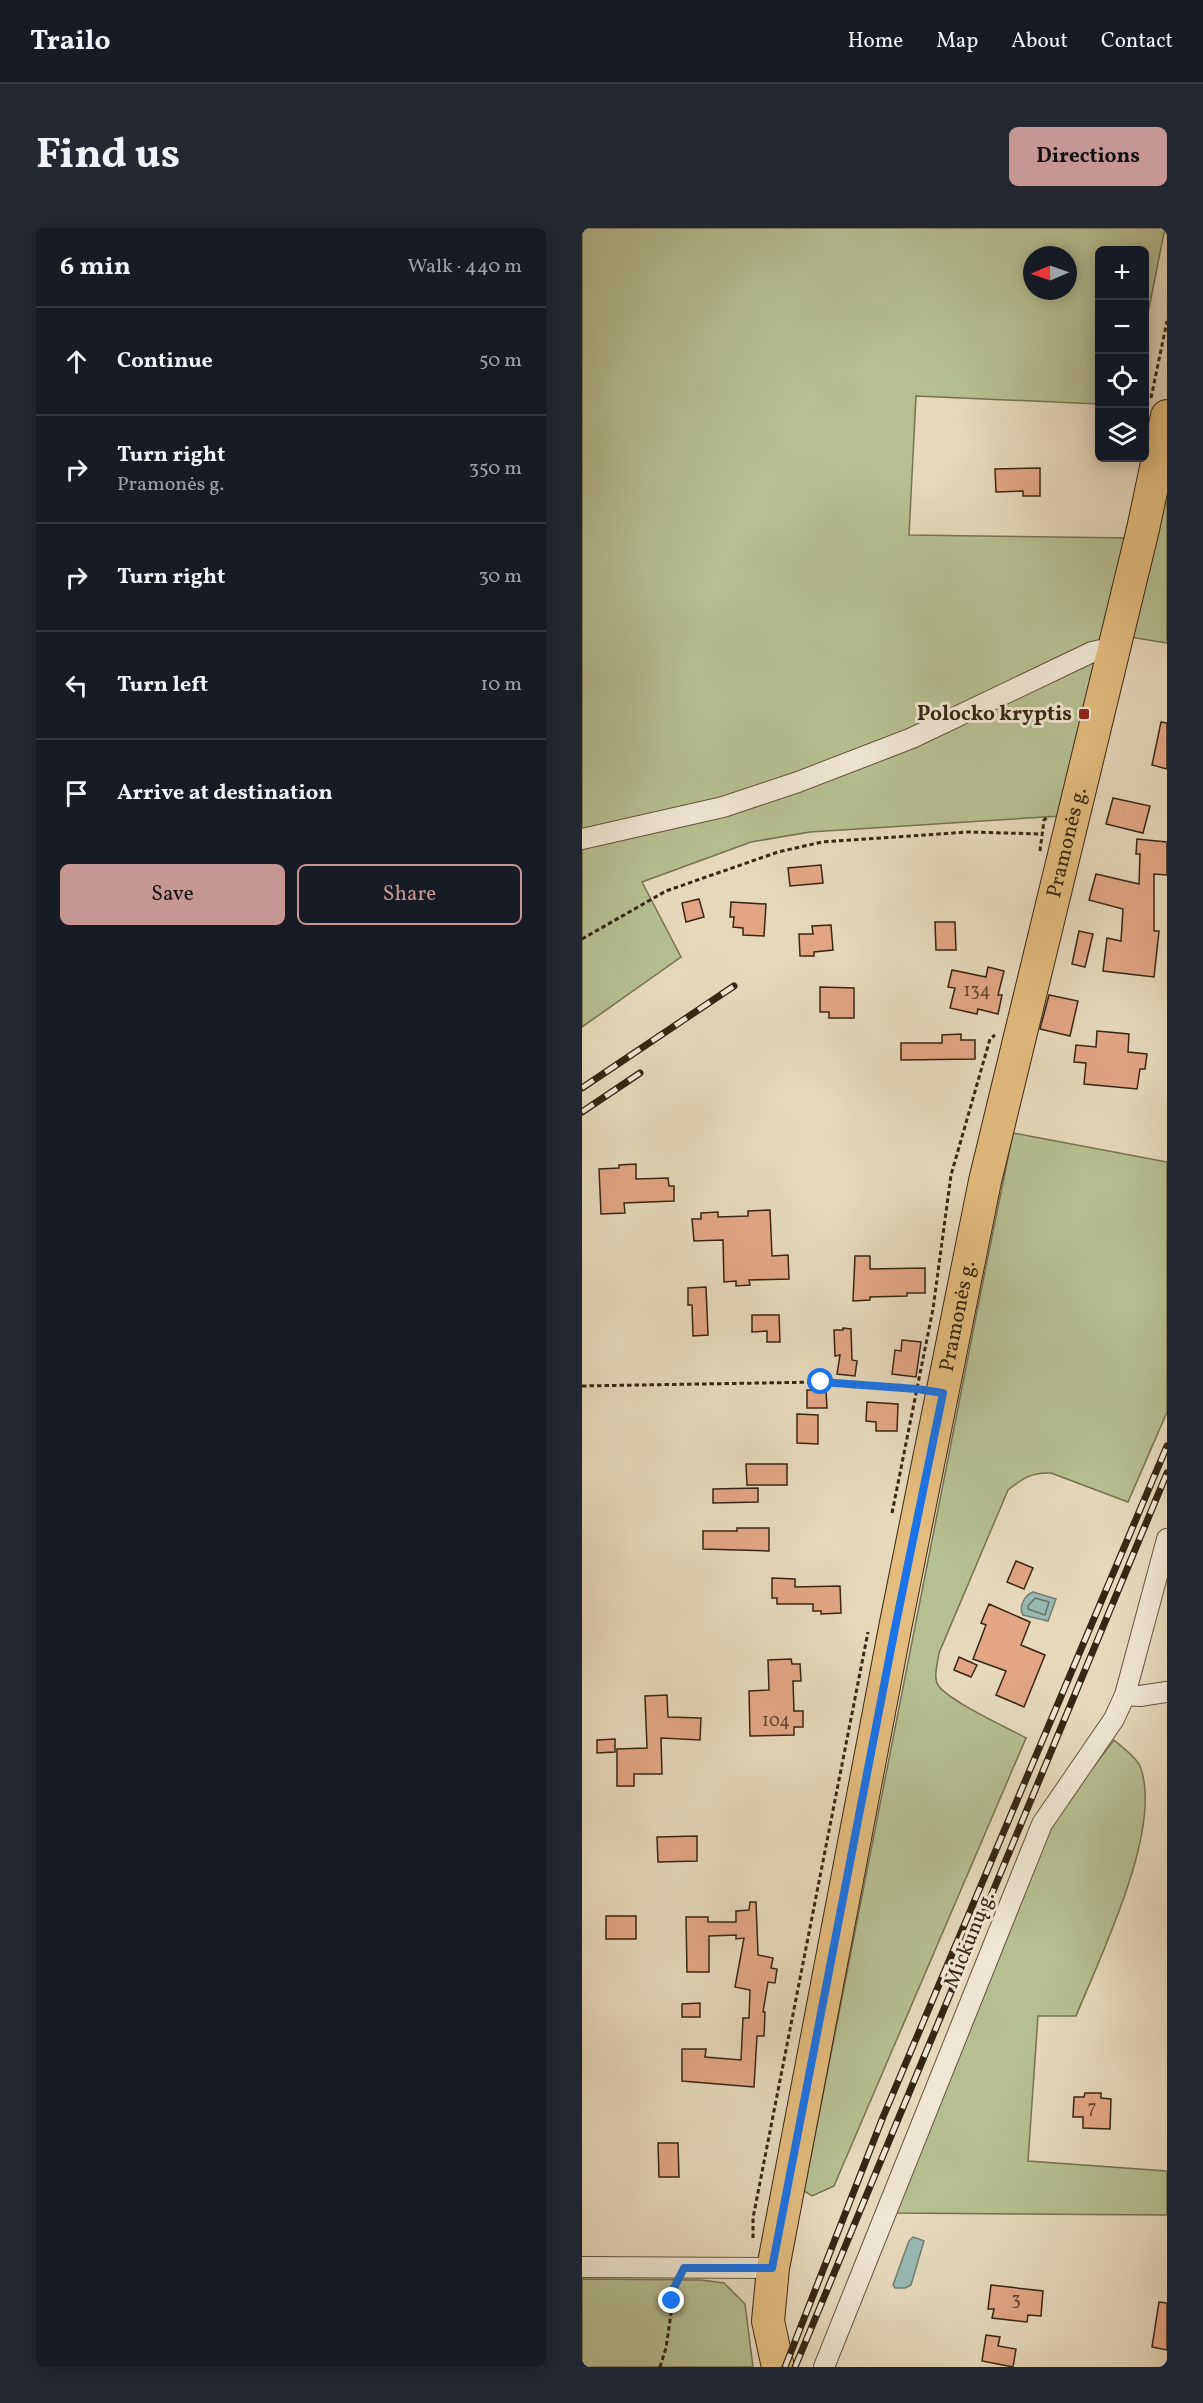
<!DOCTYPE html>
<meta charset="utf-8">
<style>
body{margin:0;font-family:Vollkorn,serif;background:#242831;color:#f1f3f6}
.controls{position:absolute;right:18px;top:18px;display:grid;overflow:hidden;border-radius:9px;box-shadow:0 3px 15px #0003}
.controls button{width:54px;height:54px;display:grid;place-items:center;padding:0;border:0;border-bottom:2px solid #363941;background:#171b24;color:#f1f3f6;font:30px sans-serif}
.compass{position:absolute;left:441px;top:18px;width:54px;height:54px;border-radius:50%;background:#171b24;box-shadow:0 3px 15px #0003;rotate:268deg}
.stop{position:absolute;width:18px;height:18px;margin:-14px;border:4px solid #1a73e8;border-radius:50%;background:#fff}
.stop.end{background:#1a73e8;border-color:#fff;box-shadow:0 2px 6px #0008}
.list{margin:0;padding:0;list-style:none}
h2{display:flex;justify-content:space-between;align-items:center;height:78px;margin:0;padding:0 24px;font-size:26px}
h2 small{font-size:20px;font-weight:400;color:#9ea1a6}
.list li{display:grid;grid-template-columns:39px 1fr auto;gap:18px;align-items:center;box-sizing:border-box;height:108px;padding:0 24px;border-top:2px solid #363941}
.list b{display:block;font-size:22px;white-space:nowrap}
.list p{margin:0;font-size:20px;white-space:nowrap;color:#9ea1a6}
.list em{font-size:20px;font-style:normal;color:#9ea1a6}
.actions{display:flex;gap:12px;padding:18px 24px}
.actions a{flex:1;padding:14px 0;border:2px solid #c59692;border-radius:9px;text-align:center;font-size:21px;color:#c59692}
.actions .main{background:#c59692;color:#111}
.icon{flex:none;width:33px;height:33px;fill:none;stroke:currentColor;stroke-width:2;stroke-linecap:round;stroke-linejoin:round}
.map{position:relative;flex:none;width:585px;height:2139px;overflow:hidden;border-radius:9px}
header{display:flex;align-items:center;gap:36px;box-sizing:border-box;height:84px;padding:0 30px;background:#171b24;border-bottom:2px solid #363941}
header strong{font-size:28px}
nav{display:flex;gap:33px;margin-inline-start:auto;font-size:21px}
.intro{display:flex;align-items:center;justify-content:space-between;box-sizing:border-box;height:144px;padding:0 36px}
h1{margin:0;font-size:42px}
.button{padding:15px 27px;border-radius:9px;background:#c59692;color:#111;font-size:21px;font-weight:700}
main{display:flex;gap:36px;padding:0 36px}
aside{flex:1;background:#171b24;border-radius:9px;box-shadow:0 3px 15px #0003}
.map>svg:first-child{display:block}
</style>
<header>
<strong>Trailo</strong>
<nav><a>Home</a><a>Map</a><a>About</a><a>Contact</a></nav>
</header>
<div class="intro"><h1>Find us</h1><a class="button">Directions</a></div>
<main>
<aside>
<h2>6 min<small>Walk · 440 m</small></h2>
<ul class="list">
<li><svg class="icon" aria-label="ahead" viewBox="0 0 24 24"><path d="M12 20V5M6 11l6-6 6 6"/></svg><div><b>Continue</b></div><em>50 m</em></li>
<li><svg class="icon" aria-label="right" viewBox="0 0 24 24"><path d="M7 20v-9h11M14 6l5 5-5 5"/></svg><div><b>Turn right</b><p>Pramonės g.</p></div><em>350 m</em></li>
<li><svg class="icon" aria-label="right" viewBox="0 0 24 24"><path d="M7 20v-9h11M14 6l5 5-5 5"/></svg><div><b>Turn right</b></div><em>30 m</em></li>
<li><svg class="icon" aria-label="left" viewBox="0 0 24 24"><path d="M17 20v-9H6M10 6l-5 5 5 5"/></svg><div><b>Turn left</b></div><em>10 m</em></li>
<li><svg class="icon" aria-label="arrive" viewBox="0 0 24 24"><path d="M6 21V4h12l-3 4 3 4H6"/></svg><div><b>Arrive at destination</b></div></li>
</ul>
<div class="actions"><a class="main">Save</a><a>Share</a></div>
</aside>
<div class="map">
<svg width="585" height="2139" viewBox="0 0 585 2139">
<rect width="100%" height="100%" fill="#e7d8bc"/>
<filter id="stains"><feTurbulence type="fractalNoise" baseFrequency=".00333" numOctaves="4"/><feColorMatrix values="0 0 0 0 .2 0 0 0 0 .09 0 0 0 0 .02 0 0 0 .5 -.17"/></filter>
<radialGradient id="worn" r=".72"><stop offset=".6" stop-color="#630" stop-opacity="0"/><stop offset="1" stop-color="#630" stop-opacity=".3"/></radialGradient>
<!-- green -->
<path fill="#b5bf91" stroke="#767252" stroke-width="1.5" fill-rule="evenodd" d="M 0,0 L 583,0 L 563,100 L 562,22 L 518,22 L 517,176 L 334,168 L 327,307 L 549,310 L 479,588 L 228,604 L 169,614 L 60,654 L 99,729 L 0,799 ZM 450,27 L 486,27 L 486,63 L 450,63 Z
M 585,235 L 585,415 L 547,409 Z
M 431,905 L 585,934 L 585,1184 L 546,1274 L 469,1245 C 450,1244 441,1250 426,1262 L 357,1425 C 356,1434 351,1449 356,1457 C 365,1472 426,1500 444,1510 L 252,1958 L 230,1968 L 222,1963 C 293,1610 359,1257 431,905 Z
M 532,1512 C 540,1519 554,1529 558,1538 C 582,1599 518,1729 494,1788 L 456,1788 L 446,1933 L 585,1943 L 585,1987 L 313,1985 L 456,1628 L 478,1582 Z
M 0,2051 L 119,2052 L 142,2055 L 163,2076 L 171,2139 L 0,2139 Z"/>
<!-- water -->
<path fill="#97b9b2" stroke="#717e72" stroke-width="1.5" d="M 451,1364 L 474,1371 L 466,1393 L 441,1387 C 436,1379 443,1367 451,1364 Z
M 331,2009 L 342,2013 L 329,2057 L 323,2060 L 313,2060 L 311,2057 L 327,2013 Z"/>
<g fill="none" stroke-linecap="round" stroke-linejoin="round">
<!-- shore -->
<path stroke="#677062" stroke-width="1.5" d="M 453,1370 L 467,1374 L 463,1387 L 446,1381 L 446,1378 Z"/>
</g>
<!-- building -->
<path fill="#e2a684" stroke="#372613" stroke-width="1.5" d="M 458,240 L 458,268 L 441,268 L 441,263 L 414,264 L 413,241 Z
M 579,494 L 585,495 L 585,541 L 570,537 Z
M 531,570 L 568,578 L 561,605 L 524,596 Z
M 555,611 L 585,614 L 585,647 L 572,646 L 572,703 L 577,703 L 572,749 L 521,743 L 525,710 L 539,713 L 541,681 L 507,672 L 514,646 L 557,656 L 558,626 L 554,626 Z
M 239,637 L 241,655 L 208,658 L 206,640 Z
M 117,671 L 122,689 L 104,694 L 100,675 Z
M 149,674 L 184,676 L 182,708 L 161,707 L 161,700 L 151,699 L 152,689 L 148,689 Z
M 353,694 L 373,694 L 374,722 L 354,722 Z
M 249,697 L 251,722 L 232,724 L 232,728 L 218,728 L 217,706 L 231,706 L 230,698 Z
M 497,703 L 511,706 L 503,739 L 490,736 Z
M 406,739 L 422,743 L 416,767 L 420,767 L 416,786 L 396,781 L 395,786 L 368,780 L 373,760 L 366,759 L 370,742 L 404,749 Z
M 238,759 L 272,760 L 272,790 L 247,790 L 247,784 L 238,784 Z
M 467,767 L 496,773 L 488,808 L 458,801 Z
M 515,803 L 547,806 L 546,824 L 565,826 L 563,841 L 558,841 L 555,861 L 502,856 L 504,835 L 492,834 L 494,817 L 514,819 Z
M 379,806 L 379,812 L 393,812 L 393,831 L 319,832 L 319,815 L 360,815 L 360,807 Z
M 54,936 L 54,951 L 86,950 L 87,958 L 92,958 L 92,973 L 42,975 L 43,985 L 19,986 L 17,941 L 37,940 L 37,937 Z
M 188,982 L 190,1028 L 206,1027 L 207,1051 L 167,1052 L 168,1057 L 154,1058 L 154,1053 L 142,1054 L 141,1012 L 112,1013 L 110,991 L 119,991 L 119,985 L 136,984 L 136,989 L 166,988 L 166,983 Z
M 273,1028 L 288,1028 L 288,1041 L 343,1040 L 343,1065 L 325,1065 L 325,1068 L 288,1069 L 288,1072 L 271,1073 Z
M 124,1059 L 126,1107 L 111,1108 L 110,1077 L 106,1077 L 106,1060 Z
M 170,1087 L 197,1087 L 198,1114 L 185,1114 L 185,1103 L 170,1104 Z
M 261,1100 L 269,1101 L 270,1132 L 275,1133 L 273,1148 L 255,1146 L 258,1127 L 253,1128 L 252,1102 L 261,1102 Z
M 320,1112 L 339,1114 L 334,1149 L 310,1146 L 313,1122 L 319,1123 Z
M 225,1162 L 244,1162 L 245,1180 L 225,1180 Z
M 285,1174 L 316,1176 L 315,1203 L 294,1203 L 294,1194 L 284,1193 Z
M 215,1186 L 236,1187 L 236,1216 L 215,1215 Z
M 164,1236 L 205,1236 L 205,1257 L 165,1257 Z
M 176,1260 L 176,1274 L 131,1275 L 131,1261 Z
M 155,1300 L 187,1300 L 187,1323 L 121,1321 L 121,1303 L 155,1303 Z
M 434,1333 L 451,1340 L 442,1361 L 425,1354 Z
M 190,1350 L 213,1351 L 213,1359 L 258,1358 L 259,1385 L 239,1386 L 239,1383 L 231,1383 L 231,1376 L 195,1376 L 195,1370 L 190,1370 Z
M 407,1376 L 448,1394 L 439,1417 L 463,1427 L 442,1479 L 414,1467 L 424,1443 L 391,1431 L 404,1397 L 399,1395 Z
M 377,1429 L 395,1437 L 389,1449 L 372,1442 Z
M 209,1431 L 210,1436 L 218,1436 L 219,1453 L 211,1453 L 212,1483 L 221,1483 L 221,1499 L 212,1499 L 212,1507 L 168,1508 L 167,1463 L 187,1462 L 186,1432 Z
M 85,1467 L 86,1489 L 119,1490 L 118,1512 L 79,1510 L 80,1546 L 52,1546 L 52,1558 L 35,1558 L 35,1521 L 65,1520 L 63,1468 Z
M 33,1511 L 33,1524 L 15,1525 L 15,1512 Z
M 115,1608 L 115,1633 L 76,1634 L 75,1609 Z
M 168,1674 L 174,1674 L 176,1727 L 191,1730 L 189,1740 L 195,1741 L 193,1755 L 186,1754 L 181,1784 L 183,1784 L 182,1808 L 175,1808 L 172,1859 L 100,1853 L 100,1821 L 124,1821 L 123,1829 L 159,1832 L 161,1790 L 167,1790 L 168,1762 L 153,1759 L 162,1710 L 154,1711 L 154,1707 L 127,1708 L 127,1744 L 105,1744 L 104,1689 L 126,1689 L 126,1694 L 154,1694 L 154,1683 L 167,1682 Z
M 24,1688 L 54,1688 L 54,1711 L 24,1711 Z
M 118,1775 L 118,1789 L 100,1789 L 100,1776 Z
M 503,1865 L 519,1865 L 519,1870 L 529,1871 L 528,1901 L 501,1900 L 501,1889 L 491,1889 L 492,1869 L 502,1869 Z
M 76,1915 L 96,1915 L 97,1949 L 77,1949 Z
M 409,2057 L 461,2063 L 459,2088 L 446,2087 L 445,2094 L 410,2090 L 412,2081 L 406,2081 Z
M 577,2074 L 585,2075 L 585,2122 L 570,2119 Z
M 404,2107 L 418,2109 L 416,2118 L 434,2121 L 431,2139 L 400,2133 Z"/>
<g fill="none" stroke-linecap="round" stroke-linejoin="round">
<defs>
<path id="minor" d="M 0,611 L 141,579 L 216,554 L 330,510 L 510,424 L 519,422 L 531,425
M 543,1467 L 558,1468 L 585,1464
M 0,2039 L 191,2040
M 242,2139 L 460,1596 L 532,1491 L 543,1467 L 585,1311"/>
<g id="primary">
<path id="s1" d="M 196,2139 L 186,2093 L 191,2040 L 313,1400 L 403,953 L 561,301 L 585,188"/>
</g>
</defs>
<!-- minor casing -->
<use href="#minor" stroke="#63523d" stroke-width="22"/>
<!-- primary casing -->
<use href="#primary" stroke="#372613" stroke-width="34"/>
<!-- path -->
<path stroke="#372613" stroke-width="3" stroke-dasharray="4.5 3" stroke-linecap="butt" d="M 569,170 L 585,93
M 458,623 L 462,592 L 467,588
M 0,711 L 84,663 L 196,624 L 240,614 L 386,604 L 460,606
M 0,1158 L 239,1154 L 334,1160
M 310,1285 L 351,1081 L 369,947 L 408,811 L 413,807
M 171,2010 L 171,1990 L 286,1404
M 78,2139 L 84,2120 L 93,2058"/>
<!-- minor -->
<use href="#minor" stroke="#efe6d3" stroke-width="20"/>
<!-- primary -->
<use href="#primary" stroke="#e4bc7e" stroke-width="32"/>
<defs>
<path id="rail" d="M 0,860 L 152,758
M 0,884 L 58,845
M 203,2139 L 301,1889 L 585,1218
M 213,2139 L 585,1245"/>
</defs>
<!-- rail casing -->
<use href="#rail" stroke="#372613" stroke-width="7"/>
<!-- rail -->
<use href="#rail" stroke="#efe6d3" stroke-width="4.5" stroke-dasharray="14" stroke-linecap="butt"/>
</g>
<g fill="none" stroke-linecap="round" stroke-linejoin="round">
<!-- route -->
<path stroke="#1a73e8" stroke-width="8" d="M 90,2073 L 92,2060 L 102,2040 L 190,2040 L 313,1400 L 361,1165 L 335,1161 L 239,1154"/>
</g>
<!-- markers -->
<rect fill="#8f2418" stroke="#efe6d3" stroke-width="2" x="496" y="480" width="12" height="12" rx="3"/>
<g text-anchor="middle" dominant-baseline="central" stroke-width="6" stroke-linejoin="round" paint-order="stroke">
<!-- number labels -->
<g font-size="18" fill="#62462f">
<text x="395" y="763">134</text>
<text x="194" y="1493">104</text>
<text x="510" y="1880">7</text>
<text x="434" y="2072">3</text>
</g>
<!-- poi labels -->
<g font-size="21" font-weight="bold" fill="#372613" stroke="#efe6d3" text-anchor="end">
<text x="490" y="486">Polocko kryptis</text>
</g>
<!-- street labels -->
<g font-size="21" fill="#372613" stroke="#efe6d3">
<text stroke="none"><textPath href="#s1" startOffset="1556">Pramonės g.</textPath></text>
<text stroke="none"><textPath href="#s1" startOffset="1070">Pramonės g.</textPath></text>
<text transform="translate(388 1712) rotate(-68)">Mickūnų g.</text>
</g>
</g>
<rect width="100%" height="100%" filter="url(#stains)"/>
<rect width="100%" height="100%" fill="url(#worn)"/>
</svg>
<div class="controls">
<button>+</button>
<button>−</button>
<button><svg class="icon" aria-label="locate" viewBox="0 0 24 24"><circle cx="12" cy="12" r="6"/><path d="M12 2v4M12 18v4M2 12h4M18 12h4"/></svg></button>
<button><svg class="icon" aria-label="layers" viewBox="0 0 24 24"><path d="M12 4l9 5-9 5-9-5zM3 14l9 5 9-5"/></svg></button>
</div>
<svg class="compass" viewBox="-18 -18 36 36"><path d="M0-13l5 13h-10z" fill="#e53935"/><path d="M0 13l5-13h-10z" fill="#9ea1a6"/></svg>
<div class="stop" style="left:239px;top:1154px"></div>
<div class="stop end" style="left:90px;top:2073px"></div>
</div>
</main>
